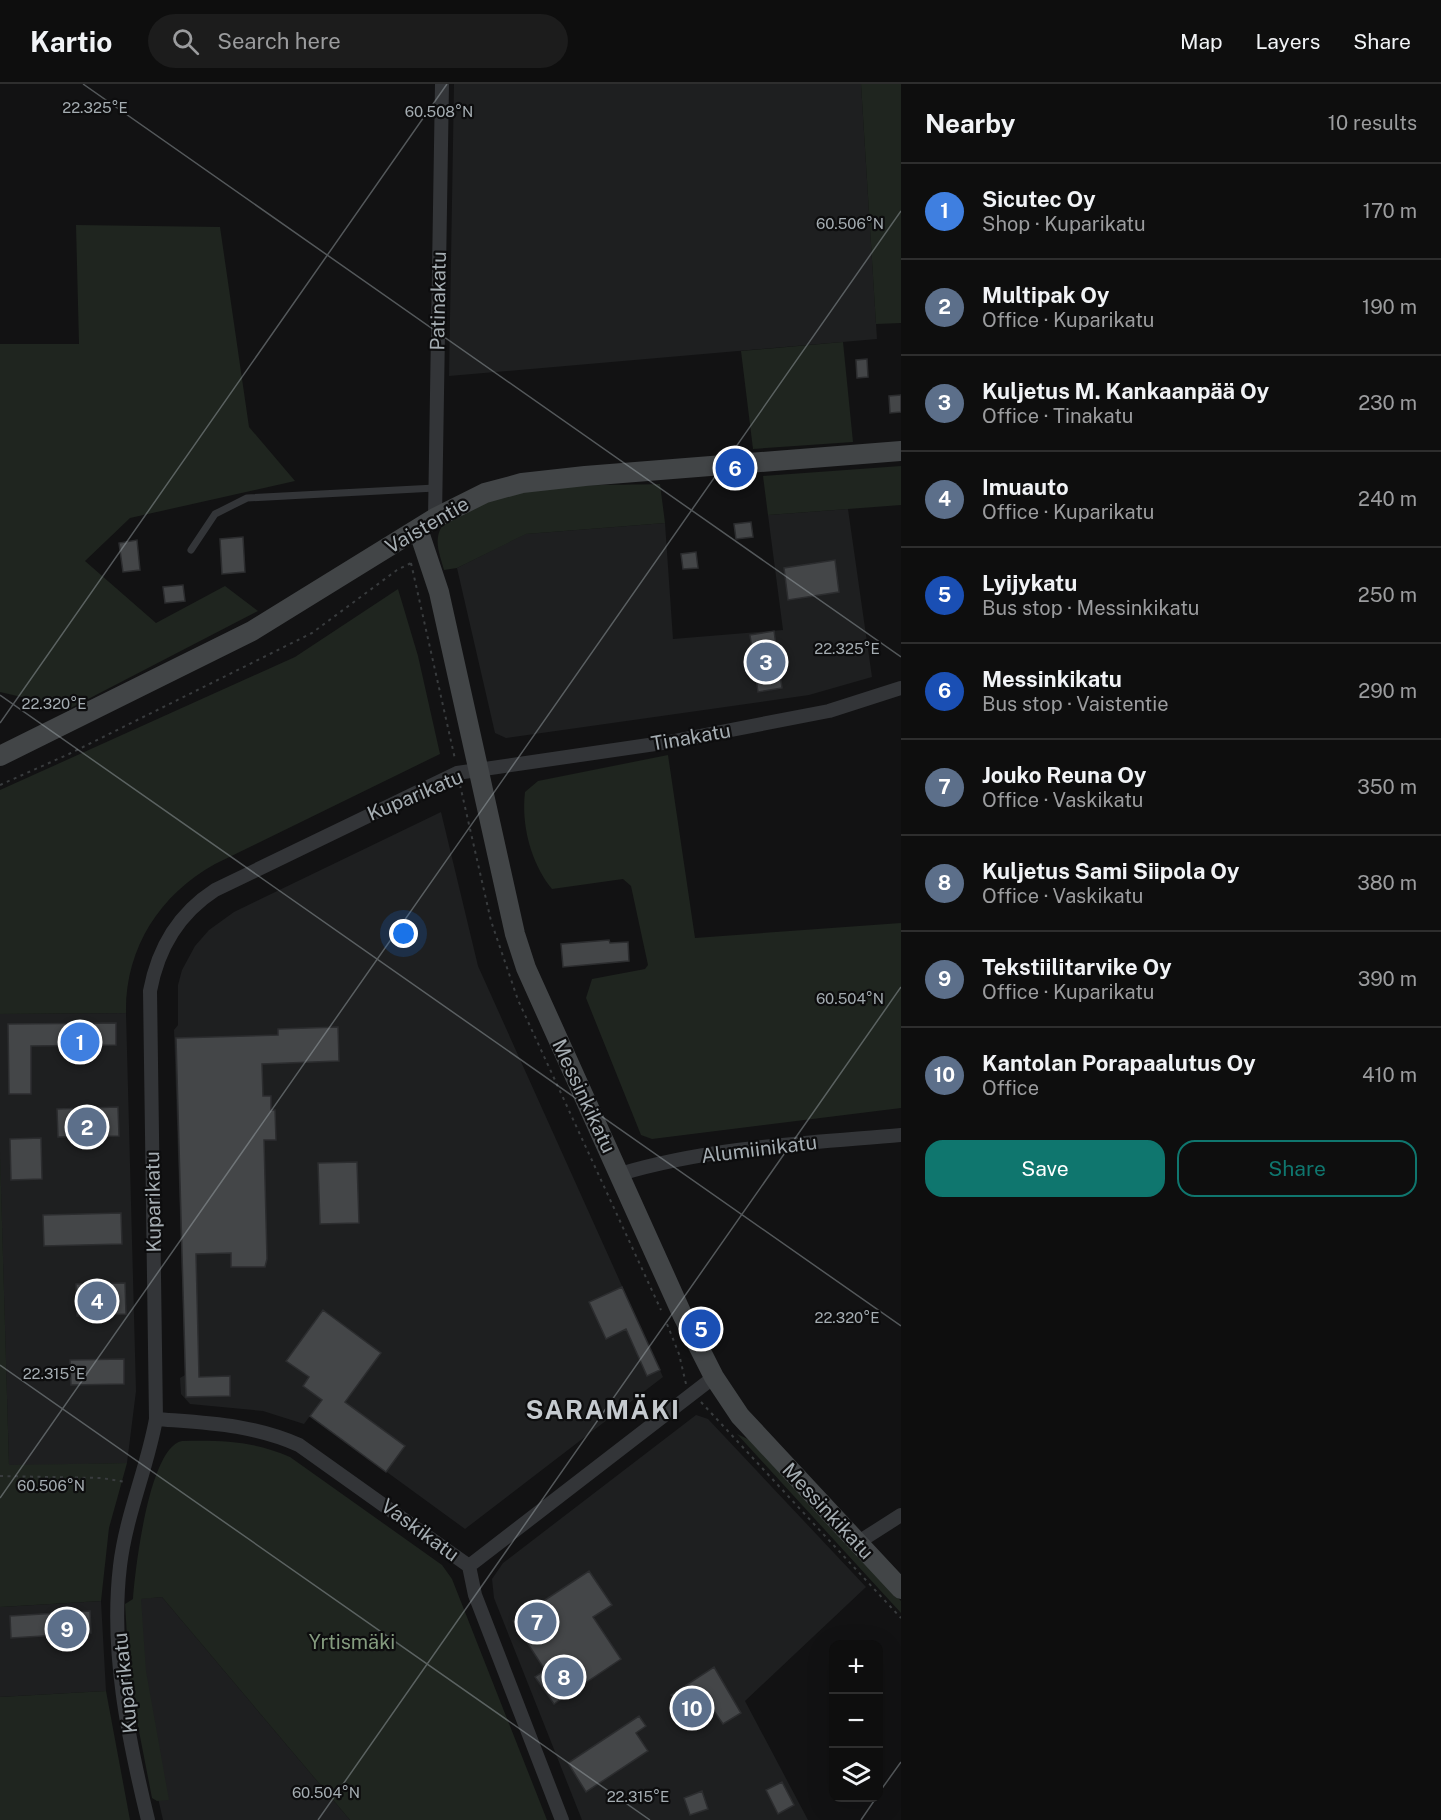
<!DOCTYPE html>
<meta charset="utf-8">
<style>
body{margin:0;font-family:"Public Sans",sans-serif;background:#1c1c1c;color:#f1f3f6}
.controls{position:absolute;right:18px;bottom:18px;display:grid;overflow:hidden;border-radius:12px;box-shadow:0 6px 24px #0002}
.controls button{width:54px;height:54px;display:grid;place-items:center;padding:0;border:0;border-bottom:2px solid #2e2e2e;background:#0e0e0e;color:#f1f3f6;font:30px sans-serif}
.you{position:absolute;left:404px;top:850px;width:21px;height:21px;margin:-15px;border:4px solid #fff;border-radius:50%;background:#1a73e8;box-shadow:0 0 0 9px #1a73e833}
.badge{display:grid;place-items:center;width:39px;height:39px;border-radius:50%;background:#0f766e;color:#fff;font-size:20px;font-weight:700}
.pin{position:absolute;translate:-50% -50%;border:3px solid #fff;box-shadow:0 2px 6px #0006}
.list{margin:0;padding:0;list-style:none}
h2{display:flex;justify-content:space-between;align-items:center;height:78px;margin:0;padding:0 24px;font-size:26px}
h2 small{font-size:20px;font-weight:400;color:#9b9c9e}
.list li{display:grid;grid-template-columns:39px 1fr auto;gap:18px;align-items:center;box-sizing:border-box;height:96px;padding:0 24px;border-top:2px solid #2e2e2e}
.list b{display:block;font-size:22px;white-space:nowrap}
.list p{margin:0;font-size:20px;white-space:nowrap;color:#9b9c9e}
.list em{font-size:20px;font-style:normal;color:#9b9c9e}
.actions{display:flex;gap:12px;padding:18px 24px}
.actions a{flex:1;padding:14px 0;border:2px solid #0f766e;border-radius:18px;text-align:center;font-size:21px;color:#0f766e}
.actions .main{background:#0f766e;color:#fff}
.icon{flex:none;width:33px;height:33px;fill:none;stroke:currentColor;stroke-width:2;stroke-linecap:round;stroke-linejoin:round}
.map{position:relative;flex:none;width:901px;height:1736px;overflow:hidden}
header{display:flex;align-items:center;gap:36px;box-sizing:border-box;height:84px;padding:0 30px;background:#0e0e0e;border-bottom:2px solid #2e2e2e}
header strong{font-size:28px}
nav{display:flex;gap:33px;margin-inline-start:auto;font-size:21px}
.search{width:420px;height:54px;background:#1c1c1c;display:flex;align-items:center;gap:15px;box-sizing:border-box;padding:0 21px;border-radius:33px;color:#9b9c9e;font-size:22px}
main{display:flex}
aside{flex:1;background:#0e0e0e}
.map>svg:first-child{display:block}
</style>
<header>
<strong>Kartio</strong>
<div class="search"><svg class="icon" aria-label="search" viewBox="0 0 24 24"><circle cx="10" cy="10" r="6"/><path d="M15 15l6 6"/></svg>Search here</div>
<nav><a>Map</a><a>Layers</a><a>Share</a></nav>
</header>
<main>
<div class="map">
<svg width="901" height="1736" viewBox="0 0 901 1736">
<rect width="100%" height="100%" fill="#121213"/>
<!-- built -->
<path fill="#1e1f20" d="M 454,0 L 861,0 L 877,255 L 449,292 Z
M 848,425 L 872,593 L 809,611 L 506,654 L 495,649 L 457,484 L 525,450 L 665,439 L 673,555 L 783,546 L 768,431 Z
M 441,728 L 478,882 L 663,1293 L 465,1445 L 310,1332 L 304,1340 L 263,1327 L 190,1320 L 181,1310 L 180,1294 L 185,1291 L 174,946 L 178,941 L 178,901 L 182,886 L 195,862 L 209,846 L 234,828 Z
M 126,929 L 136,1307 L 127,1379 L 9,1382 L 0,1075 L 0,930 Z
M 696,1331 L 708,1335 L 866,1503 L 745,1617 L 808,1736 L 582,1736 L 494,1514 L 492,1495 L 503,1479 Z
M 162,1513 L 350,1736 L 163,1736 L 150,1679 L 133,1515 Z
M 101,1517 L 106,1607 L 0,1613 L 0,1523 Z"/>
<!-- green -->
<path fill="#1f251f" d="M 861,0 L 901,0 L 901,239 L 876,240 Z
M 76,141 L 220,143 L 249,343 L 295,397 L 130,434 L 85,477 L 156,539 L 225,502 L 258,527 L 65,627 L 56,621 L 0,608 L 0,260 L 79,260 Z
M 843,258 L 853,358 L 753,365 L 741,267 Z
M 901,382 L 901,421 L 768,431 L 763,392 Z
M 660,400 L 665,439 L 526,450 L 457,484 L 444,486 C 441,474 434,459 440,446 C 444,436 455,432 465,427 C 524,397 595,402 660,400 Z
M 398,505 L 418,572 L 440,670 L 215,780 C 159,811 125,865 126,929 L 0,930 L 0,706 L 295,573 Z
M 668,671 L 695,854 L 901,839 L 901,1024 L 652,1055 L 641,1051 L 586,914 L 592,895 L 645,885 L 648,881 L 631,802 L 623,795 L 552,805 C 531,779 521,741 525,708 L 538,697 Z
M 0,1068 L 9,1381 L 127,1379 L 109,1444 L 101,1517 L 0,1523 Z
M 737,1350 L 750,1356 L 901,1517 L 901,1529 Z
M 182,1357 C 221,1356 254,1357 290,1373 L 442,1481 L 452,1495 L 547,1736 L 350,1736 L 162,1513 L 141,1515 L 146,1587 L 169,1716 L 157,1717 L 152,1714 L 130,1601 L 125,1520 L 133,1515 C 135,1486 149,1363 182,1357 Z
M 106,1607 L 130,1736 L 0,1736 L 0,1613 Z"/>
<!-- building -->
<path fill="#444648" stroke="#2c2d2f" stroke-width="1.5" d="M 867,275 L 868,293 L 857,294 L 856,276 Z
M 901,311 L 901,328 L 890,329 L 889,312 Z
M 751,438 L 753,453 L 736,455 L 734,440 Z
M 243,453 L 245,488 L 222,490 L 220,455 Z
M 137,456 L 140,486 L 123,488 L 119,459 Z
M 696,468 L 698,484 L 683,485 L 681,470 Z
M 835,476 L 839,508 L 788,516 L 784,484 Z
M 183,501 L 185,517 L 165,519 L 163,503 Z
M 774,547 L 782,604 L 758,608 L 750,551 Z
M 609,856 L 610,859 L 628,858 L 629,877 L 563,883 L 561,860 Z
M 116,939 L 116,961 L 31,962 L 31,1010 L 9,1010 L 8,940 Z
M 338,943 L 339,977 L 262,980 L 263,1012 L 271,1012 L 271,1026 L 275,1026 L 276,1056 L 264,1056 L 267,1175 L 265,1183 L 231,1183 L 231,1169 L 196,1170 L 199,1293 L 230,1292 L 230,1312 L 186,1313 L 176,954 L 278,951 L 278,945 Z
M 118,1023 L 119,1052 L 58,1053 L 57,1025 Z
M 41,1054 L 42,1095 L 11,1096 L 10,1055 Z
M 357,1078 L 359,1139 L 320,1140 L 318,1079 Z
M 121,1129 L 122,1160 L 44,1162 L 43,1131 Z
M 125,1199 L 126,1230 L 77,1232 L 76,1200 Z
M 622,1203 L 660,1286 L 647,1292 L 626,1245 L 606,1255 L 589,1218 Z
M 323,1226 L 381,1269 L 345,1318 L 405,1362 L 386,1388 L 310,1332 L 322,1316 L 303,1302 L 309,1293 L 286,1277 Z
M 124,1275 L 124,1300 L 71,1301 L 70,1276 Z
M 589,1487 L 612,1521 L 593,1533 L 621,1575 L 554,1620 L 535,1593 L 545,1586 L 513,1537 Z
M 90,1527 L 91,1549 L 11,1554 L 10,1532 Z
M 714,1583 L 741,1629 L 723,1640 L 712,1624 L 690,1639 L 671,1611 Z
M 639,1632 L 646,1642 L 636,1649 L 648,1667 L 586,1708 L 568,1679 Z
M 782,1698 L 794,1721 L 778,1730 L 766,1706 Z
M 702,1707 L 708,1725 L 690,1731 L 684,1714 Z"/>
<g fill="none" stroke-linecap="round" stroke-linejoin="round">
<!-- path -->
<path stroke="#393c3e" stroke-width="2" stroke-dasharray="3 4.5" stroke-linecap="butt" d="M 411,479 L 455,675
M 0,701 L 69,670 L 312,549 L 397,486 L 411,479
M 460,701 L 491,837 L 518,916 L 661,1226
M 667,1240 L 679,1270 L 686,1300
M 701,1318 L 901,1534
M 0,1392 L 101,1394 L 126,1398"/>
<!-- lane -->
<path stroke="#333538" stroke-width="7" d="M 191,466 L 215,430 L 247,414 L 435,404"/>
<!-- street -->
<path stroke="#333538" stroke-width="14" d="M 435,434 L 442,0
M 620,1090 C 710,1063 807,1059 901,1051
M 156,1335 C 206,1339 252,1340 299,1361 L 469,1482 L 475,1511 L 562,1736
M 857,1459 L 901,1431
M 469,1482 L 714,1293
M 148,1736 C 128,1654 110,1567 120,1482 C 126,1431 147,1385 156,1335 L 150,907 C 158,864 178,830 215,806 L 457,689 L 669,658 L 829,627 L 901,604"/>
<!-- secondary -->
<path stroke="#424547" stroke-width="20" d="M 418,445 L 439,508 L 515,850 L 526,884 L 682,1230 L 714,1293 L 740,1332 L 901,1505
M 0,672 L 252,547 L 435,434 L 485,409 L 522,399 L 585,392 L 901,367"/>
</g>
<!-- ticks -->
<path fill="none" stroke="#a5adb2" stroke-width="1.5" stroke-opacity="0.45" d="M 83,0 L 901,573M 0,611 L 901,1242M 0,639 L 447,0M 0,1281 L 650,1736M 0,1414 L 901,127M 878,1710 L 901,1678M 318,1736 L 901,903M 861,1736 L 876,1714"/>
<g text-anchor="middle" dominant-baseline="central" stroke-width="4.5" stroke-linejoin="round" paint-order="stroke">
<!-- street labels -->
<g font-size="20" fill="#a5adb2" stroke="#0d0d0e">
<text transform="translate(438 217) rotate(-89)">Patinakatu</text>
<text transform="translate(427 441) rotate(-30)">Vaistentie</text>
<text transform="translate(691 653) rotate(-10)">Tinakatu</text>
<text transform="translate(415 711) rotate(-23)">Kuparikatu</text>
<text transform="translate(584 1012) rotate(65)">Messinkikatu</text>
<text transform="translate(759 1065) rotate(-7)">Alumiinikatu</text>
<text transform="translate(153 1118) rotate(-91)">Kuparikatu</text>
<text transform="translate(828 1427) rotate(47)">Messinkikatu</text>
<text transform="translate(420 1446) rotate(36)">Vaskikatu</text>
<text transform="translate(125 1599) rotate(-96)">Kuparikatu</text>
</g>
<!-- park labels -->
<g font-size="20" fill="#849b7e" stroke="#0d0d0e">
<text x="352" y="1558">Yrtismäki</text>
</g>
<!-- district labels -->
<g font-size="26" font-weight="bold" letter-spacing="1.5" fill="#c5cacf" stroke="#0d0d0e">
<text x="603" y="1325">SARAMÄKI</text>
</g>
</g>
<g font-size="15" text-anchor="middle" fill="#a5adb2" stroke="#0d0d0e" stroke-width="4.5" stroke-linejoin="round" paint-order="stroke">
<text x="95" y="29">22.325°E</text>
<text x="439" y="33">60.508°N</text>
<text x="850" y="145">60.506°N</text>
<text x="847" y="570">22.325°E</text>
<text x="54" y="625">22.320°E</text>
<text x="850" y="920">60.504°N</text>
<text x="847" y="1239">22.320°E</text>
<text x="54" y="1295">22.315°E</text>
<text x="51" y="1407">60.506°N</text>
<text x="326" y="1714">60.504°N</text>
<text x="638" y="1718">22.315°E</text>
</g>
</svg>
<div class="controls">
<button>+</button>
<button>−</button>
<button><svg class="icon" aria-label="layers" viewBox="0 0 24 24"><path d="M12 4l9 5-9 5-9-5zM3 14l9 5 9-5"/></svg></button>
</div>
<div class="you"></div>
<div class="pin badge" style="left:80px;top:958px;background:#3f7fe0">1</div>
<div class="pin badge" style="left:87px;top:1043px;background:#5c6f8a">2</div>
<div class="pin badge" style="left:766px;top:578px;background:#5c6f8a">3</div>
<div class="pin badge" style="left:97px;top:1217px;background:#5c6f8a">4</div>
<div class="pin badge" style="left:701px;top:1245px;background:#1a4fb4">5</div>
<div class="pin badge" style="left:735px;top:384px;background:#1a4fb4">6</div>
<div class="pin badge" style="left:537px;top:1538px;background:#5c6f8a">7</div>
<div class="pin badge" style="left:564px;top:1593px;background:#5c6f8a">8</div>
<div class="pin badge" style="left:67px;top:1545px;background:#5c6f8a">9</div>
<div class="pin badge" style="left:692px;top:1624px;background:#5c6f8a">10</div>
</div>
<aside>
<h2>Nearby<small>10 results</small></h2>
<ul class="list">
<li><span class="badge" style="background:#3f7fe0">1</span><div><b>Sicutec Oy</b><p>Shop · Kuparikatu</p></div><em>170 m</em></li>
<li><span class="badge" style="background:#5c6f8a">2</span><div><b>Multipak Oy</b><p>Office · Kuparikatu</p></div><em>190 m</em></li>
<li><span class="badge" style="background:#5c6f8a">3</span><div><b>Kuljetus M. Kankaanpää Oy</b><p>Office · Tinakatu</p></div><em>230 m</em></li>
<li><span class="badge" style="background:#5c6f8a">4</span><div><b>Imuauto</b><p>Office · Kuparikatu</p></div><em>240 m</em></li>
<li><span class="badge" style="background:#1a4fb4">5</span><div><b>Lyijykatu</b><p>Bus stop · Messinkikatu</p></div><em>250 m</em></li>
<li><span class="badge" style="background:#1a4fb4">6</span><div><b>Messinkikatu</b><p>Bus stop · Vaistentie</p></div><em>290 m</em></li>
<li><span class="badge" style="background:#5c6f8a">7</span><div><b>Jouko Reuna Oy</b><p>Office · Vaskikatu</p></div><em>350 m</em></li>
<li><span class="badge" style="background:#5c6f8a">8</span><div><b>Kuljetus Sami Siipola Oy</b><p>Office · Vaskikatu</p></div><em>380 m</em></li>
<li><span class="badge" style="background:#5c6f8a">9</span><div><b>Tekstiilitarvike Oy</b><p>Office · Kuparikatu</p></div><em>390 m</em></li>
<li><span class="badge" style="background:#5c6f8a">10</span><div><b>Kantolan Porapaalutus Oy</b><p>Office</p></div><em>410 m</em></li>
</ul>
<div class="actions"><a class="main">Save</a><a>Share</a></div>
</aside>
</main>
